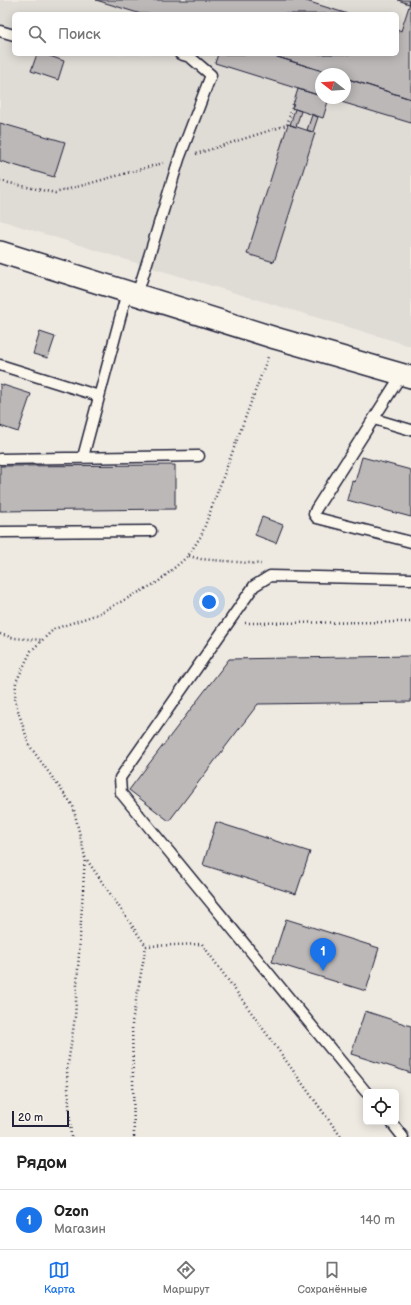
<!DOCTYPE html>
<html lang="ru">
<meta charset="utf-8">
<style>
body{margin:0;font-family:"Balsamiq Sans",sans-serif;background:#f2f2f2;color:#222}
.controls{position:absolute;right:12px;bottom:12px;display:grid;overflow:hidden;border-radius:6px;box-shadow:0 2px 10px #0003}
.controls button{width:36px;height:36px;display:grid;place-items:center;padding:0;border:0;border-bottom:1px solid #e0e0e0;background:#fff;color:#222;font:20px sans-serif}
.compass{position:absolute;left:315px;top:68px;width:36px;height:36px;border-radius:50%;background:#fff;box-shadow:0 2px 10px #0003;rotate:287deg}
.scale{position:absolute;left:12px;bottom:10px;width:57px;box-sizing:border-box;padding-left:4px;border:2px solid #22223b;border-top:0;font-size:11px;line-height:14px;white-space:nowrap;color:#22223b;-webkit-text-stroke:3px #fbf7ec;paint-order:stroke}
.you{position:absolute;left:209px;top:602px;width:14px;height:14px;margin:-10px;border:3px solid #fff;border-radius:50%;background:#1a73e8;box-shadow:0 0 0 6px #1a73e833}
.badge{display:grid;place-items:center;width:26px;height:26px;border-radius:50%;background:#1a73e8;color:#fff;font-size:13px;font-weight:700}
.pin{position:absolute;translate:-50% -33px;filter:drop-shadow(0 1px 2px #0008)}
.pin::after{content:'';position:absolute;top:21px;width:14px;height:12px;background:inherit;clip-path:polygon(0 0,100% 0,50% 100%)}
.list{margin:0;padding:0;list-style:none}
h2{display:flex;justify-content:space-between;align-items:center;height:52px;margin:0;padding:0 16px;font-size:17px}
h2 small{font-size:13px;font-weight:400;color:#767676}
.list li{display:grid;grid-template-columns:26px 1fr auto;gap:12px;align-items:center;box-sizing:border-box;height:60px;padding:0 16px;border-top:1px solid #e0e0e0}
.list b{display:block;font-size:15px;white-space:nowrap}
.list p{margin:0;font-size:13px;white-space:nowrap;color:#767676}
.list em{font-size:13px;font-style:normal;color:#767676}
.icon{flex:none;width:22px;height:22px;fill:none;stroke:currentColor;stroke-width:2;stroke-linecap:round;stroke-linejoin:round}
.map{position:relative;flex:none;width:411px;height:1137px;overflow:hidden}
.search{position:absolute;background:#fff;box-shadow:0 2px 10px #0003;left:12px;right:12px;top:12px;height:44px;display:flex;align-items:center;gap:10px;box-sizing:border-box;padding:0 14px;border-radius:6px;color:#767676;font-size:15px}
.sheet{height:112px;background:#fff}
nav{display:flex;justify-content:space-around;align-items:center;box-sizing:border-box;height:56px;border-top:1px solid #e0e0e0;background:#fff;font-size:11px;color:#767676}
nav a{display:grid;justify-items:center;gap:2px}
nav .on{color:#1a73e8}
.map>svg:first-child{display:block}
</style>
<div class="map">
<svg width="411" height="1137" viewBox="0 0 411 1137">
<rect width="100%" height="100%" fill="#eeeae2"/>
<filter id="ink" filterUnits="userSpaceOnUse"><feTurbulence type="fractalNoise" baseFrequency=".025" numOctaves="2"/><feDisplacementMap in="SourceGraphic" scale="8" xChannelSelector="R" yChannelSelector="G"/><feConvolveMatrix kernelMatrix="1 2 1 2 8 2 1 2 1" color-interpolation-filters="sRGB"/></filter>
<g filter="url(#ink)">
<!-- built -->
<path fill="#dfdbd5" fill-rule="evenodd" d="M 0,0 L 411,0 L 411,346 L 146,266 L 0,220 ZM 14,14 L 397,14 L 397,54 L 14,54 ZM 321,74 L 345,74 L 345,98 L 321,98 Z"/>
<!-- building -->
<path fill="#bcb8b8" stroke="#22223b" d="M 96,0 L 303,0 L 348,14 L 141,14 Z
M 398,0 L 410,0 L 409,4 Z
M 411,0 L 411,99 L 345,78 L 345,74 L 332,74 L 268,54 L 397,54 L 397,29 L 401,31 Z
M 37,54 L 44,54 L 64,61 L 58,80 L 31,71 Z
M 218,54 L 268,54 L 332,74 L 321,74 L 321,96 L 215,63 Z
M 345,78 L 411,99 L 411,123 L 328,98 L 345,98 Z
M 298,89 L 321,96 L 321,98 L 329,98 L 323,118 L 292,108 Z
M 295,109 L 301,111 L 296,127 L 290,125 Z
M 312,115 L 318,117 L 313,132 L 307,130 Z
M 0,123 L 65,142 L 54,177 L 0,161 Z
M 288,124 L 315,133 L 274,262 L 247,254 Z
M 40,332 L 55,337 L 48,358 L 33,354 Z
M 0,384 L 31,394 L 18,432 L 0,426 Z
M 362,457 L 411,470 L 411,517 L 347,500 L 352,481 L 355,482 Z
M 175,465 L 175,509 L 0,511 L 0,466 Z
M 262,517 L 283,525 L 276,543 L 255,535 Z
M 411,656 L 411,702 L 258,704 L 169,821 L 129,790 L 229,659 Z
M 216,822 L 310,852 L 296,894 L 203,865 Z
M 286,919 L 379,948 L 366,991 L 272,962 Z
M 365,1011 L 411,1026 L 411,1073 L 351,1054 Z"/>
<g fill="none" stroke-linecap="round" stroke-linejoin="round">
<defs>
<path id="lane" d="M 0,31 L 14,35
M 137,295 L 179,159 L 211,75 L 190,57 L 180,54
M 0,365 L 99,396
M 402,374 L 316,509 L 314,514 L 317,518 L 411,542
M 374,419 L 411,430
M 83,457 L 127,292
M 0,459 L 199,456
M 0,532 L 151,531
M 366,1092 L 121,793 L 120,778 L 254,586 L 270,576 L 411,579
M 391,1122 L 403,1137"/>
<path id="street" d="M 0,252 L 275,338 L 411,377"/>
</defs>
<!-- lane casing -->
<use href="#lane" stroke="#22223b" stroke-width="13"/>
<!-- street casing -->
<use href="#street" stroke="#22223b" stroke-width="24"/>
<!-- path -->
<path stroke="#22223b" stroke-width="2.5" stroke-dasharray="1 3" stroke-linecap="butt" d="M 196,154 L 287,125 L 294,101
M 0,181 L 55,193 L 163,163
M 189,556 L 201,559 L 261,564
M 245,623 L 411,622
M 0,634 L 14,638 L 43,640
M 85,857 L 146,946 L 202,944 L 341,1137
M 71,1137 L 67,1071 L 75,1017 L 85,857 L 73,806 L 29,745 L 15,701 L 16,682 L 31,651 L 54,629 L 98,614 L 158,582 L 188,556 L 201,536 L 268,357
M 134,1137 L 132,1022 L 146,946"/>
<!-- lane -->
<use href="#lane" stroke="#fbf7ec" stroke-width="10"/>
<!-- street -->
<use href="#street" stroke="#fbf7ec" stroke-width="21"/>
</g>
</g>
</svg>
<div class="controls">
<button><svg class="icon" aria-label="locate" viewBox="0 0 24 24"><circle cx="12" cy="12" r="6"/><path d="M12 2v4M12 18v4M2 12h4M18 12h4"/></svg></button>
</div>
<svg class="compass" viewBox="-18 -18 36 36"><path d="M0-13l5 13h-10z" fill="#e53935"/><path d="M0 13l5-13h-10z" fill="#767676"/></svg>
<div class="scale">20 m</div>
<div class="you"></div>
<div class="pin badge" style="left:323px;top:971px">1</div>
<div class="search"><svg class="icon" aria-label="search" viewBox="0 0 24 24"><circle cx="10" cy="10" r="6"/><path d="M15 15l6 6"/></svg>Поиск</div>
</div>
<section class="sheet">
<h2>Рядом<small></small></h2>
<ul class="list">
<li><span class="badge">1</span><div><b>Ozon</b><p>Магазин</p></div><em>140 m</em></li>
</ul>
</section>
<nav>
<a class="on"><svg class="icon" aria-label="map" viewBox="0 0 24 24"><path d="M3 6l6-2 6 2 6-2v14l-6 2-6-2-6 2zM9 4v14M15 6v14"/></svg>Карта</a>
<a><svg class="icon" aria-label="directions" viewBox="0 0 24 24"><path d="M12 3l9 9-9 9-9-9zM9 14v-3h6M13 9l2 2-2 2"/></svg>Маршрут</a>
<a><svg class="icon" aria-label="saved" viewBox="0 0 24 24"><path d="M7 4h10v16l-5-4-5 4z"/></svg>Сохранённые</a>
</nav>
